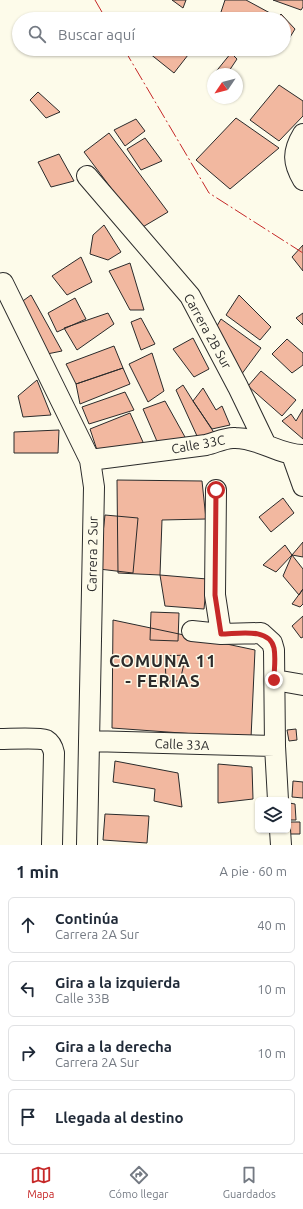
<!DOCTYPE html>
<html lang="es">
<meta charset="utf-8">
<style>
body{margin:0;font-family:Ubuntu,sans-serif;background:#f2f2f3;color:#1f2937}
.controls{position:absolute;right:12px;bottom:12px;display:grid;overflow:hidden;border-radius:6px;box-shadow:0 1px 3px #0004}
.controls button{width:36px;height:36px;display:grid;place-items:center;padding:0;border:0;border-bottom:1px solid #e0e1e3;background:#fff;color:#1f2937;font:20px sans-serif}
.compass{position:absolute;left:207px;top:68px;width:36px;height:36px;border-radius:50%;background:#fff;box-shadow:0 1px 3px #0004;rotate:235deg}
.stop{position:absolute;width:12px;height:12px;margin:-9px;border:3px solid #c62828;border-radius:50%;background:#fff}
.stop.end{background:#c62828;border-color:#fff;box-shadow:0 1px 4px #0008}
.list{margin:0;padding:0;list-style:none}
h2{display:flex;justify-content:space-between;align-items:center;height:52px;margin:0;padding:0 16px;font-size:17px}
h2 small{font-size:13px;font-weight:400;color:#747a83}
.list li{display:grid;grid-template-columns:26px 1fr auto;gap:12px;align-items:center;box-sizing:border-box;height:56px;margin:0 8px 8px;padding:0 8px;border:1px solid #e0e1e3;border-radius:6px}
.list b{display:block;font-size:15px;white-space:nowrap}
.list p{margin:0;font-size:13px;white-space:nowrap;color:#747a83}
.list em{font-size:13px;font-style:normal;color:#747a83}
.icon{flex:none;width:22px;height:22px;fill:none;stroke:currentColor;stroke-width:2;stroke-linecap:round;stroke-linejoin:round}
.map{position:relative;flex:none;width:303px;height:845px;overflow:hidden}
.search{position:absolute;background:#fff;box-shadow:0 1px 3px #0004;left:12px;right:12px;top:12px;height:44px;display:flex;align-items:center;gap:10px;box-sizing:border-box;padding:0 14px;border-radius:22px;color:#747a83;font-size:15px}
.sheet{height:308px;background:#fff}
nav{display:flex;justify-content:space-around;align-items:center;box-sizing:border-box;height:56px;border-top:1px solid #e0e1e3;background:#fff;font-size:11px;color:#747a83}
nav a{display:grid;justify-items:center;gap:2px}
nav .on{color:#c62828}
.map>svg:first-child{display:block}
</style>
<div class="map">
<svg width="303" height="845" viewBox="0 0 303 845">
<rect width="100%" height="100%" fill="#fdfbea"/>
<!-- building -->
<path fill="#f2b8a0" stroke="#2b2b2b" d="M 172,0 L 186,0 L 183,8 Z
M 225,0 L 246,0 L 270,13 L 267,19 L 220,19 L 219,18 Z
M 273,0 L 303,0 L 303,7 L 301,10 Z
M 281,14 L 295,29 L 284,47 L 284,19 L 277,19 Z
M 144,49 L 179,49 L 188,55 L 174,73 Z
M 231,53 L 237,59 L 227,74 L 214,74 Z
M 279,85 L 303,101 L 303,116 L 279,141 L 250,120 Z
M 38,92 L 60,112 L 46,118 L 30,100 Z
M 236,118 L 279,148 L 230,189 L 196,160 Z
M 136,119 L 145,131 L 125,146 L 114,130 Z
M 109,133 L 168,212 L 141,228 L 84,152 Z
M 145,138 L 162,161 L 141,170 L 127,149 Z
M 59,154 L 74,181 L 51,187 L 38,162 Z
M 104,225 L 121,252 L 108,260 L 90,254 L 93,235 Z
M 303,245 L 303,271 L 292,257 Z
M 81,257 L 92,282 L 67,295 L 52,276 Z
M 130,263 L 144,310 L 130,310 L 109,271 Z
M 31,295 L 62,351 L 47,354 L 20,303 Z
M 239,295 L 271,327 L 260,340 L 226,315 Z
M 75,298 L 86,319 L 57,332 L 48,313 Z
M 108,313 L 114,324 L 77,350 L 64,328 Z
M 303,313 L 303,325 L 296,318 Z
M 141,318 L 155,344 L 141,350 L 131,322 Z
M 221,319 L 261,348 L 241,375 L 214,331 Z
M 193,338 L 209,369 L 194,377 L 173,349 Z
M 287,339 L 303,353 L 303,365 L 292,373 L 272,354 Z
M 114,346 L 123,368 L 76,384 L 66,364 Z
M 152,353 L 164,391 L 148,402 L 129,364 Z
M 123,368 L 130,384 L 80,404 L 76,384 Z
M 261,371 L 296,400 L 282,416 L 248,386 Z
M 37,380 L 51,415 L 23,417 L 18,396 Z
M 183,385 L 193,401 L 215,434 L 197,436 L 176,390 Z
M 203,388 L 216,410 L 222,406 L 230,425 L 212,429 L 193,401 Z
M 125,392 L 134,410 L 89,424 L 82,407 Z
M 165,401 L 185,437 L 159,446 L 143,409 Z
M 303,409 L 303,439 L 282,421 L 291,414 L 296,421 Z
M 130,413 L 147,451 L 98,453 L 90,429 Z
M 59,430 L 58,453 L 14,453 L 14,432 Z
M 117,480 L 202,481 L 206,519 L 162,520 L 160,575 L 118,573 Z
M 283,498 L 294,513 L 271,532 L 259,517 Z
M 105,515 L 138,518 L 133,573 L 99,569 Z
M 303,542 L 303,557 L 292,555 Z
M 285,545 L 292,555 L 276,572 L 263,565 Z
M 292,555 L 303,569 L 303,589 L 299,595 L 283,576 Z
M 160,575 L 207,579 L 204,609 L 165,606 Z
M 303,589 L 303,604 L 300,607 L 292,604 Z
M 151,612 L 179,613 L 178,641 L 150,640 Z
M 303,616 L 303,637 L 301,638 L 292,626 Z
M 113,620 L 255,650 L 251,738 L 112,728 Z
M 186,655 L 180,681 L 166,681 L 165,656 Z
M 296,729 L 297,740 L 289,741 L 287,730 Z
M 115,761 L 178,773 L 182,807 L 154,801 L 155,789 L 113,782 Z
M 218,764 L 252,767 L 253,799 L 218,803 Z
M 293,781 L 303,782 L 303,798 L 292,797 Z
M 289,803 L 295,804 L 296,820 L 290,820 Z
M 105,814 L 149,816 L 147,843 L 103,840 Z
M 290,822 L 300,822 L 300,834 L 290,834 Z"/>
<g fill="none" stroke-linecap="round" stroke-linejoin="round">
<defs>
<path id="minor" d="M 303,134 C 292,152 293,163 303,180
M 87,176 L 190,296 L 238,387 L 265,443
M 3,283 L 90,460 L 94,487 L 87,845
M 292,455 L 303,486
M 90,460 C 128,455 167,450 206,445 C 215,443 226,437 235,438 C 260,438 279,455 303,455
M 216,490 L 215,595 L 221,634
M 192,631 L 221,634 L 261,633 L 272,643 L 274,650 L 275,746 L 278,800
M 275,680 L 303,685
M 0,739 C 10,739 38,737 46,740 C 51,743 53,748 54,753 L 52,845
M 89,741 L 275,746
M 280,830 L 281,845"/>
</defs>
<!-- minor casing -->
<use href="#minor" stroke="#2b2b2b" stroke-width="22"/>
<!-- minor -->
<use href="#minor" stroke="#fdfbea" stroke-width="20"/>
<!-- power -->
<path stroke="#c62828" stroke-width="1" stroke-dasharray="14 3 2 3" stroke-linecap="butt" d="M 95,0 L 106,19
M 124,49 L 209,193 L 303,253"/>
</g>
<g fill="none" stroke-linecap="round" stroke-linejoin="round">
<!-- route -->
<path stroke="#c62828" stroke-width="5" d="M 216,490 L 215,595 L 221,634 C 238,634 269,627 274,648 C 276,658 274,670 274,680"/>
</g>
<g text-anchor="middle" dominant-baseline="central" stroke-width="3" stroke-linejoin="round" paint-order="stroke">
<!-- street labels -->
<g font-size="13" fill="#2b2b2b" stroke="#fdfbea">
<text transform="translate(208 331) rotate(61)">Carrera 2B Sur</text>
<text transform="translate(198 444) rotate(-10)">Calle 33C</text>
<text transform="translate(92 554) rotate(-89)">Carrera 2 Sur</text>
<text transform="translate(182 744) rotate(2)">Calle 33A</text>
</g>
<!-- district labels -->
<g font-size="17" font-weight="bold" letter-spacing="1" fill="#2b2b2b" stroke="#fdfbea">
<text x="163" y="660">COMUNA 11<tspan x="163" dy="20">- FERIAS</tspan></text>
</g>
</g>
</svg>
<div class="controls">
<button><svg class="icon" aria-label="layers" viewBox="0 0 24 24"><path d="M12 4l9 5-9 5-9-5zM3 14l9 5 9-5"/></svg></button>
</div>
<svg class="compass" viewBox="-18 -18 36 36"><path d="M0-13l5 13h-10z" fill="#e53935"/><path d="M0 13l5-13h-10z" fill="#747a83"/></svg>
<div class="stop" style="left:216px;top:490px"></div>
<div class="stop end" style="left:274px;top:680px"></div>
<div class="search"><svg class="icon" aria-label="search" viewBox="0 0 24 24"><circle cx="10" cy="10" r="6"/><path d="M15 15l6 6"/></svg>Buscar aquí</div>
</div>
<section class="sheet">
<h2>1 min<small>A pie · 60 m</small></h2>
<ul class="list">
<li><svg class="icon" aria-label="ahead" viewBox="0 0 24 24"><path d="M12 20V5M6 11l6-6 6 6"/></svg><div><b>Continúa</b><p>Carrera 2A Sur</p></div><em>40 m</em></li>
<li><svg class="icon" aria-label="left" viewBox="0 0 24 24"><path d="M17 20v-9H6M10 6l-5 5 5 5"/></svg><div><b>Gira a la izquierda</b><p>Calle 33B</p></div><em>10 m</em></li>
<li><svg class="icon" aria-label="right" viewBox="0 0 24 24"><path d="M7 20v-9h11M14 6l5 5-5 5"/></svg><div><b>Gira a la derecha</b><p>Carrera 2A Sur</p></div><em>10 m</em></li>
<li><svg class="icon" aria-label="arrive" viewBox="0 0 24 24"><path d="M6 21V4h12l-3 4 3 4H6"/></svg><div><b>Llegada al destino</b></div></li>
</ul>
</section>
<nav>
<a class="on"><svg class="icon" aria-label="map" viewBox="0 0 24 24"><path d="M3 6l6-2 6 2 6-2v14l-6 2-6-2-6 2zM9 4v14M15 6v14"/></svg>Mapa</a>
<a><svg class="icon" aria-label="directions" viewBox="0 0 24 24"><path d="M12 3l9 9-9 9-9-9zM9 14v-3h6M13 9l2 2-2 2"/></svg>Cómo llegar</a>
<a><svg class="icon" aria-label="saved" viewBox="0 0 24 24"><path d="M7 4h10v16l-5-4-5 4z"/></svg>Guardados</a>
</nav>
